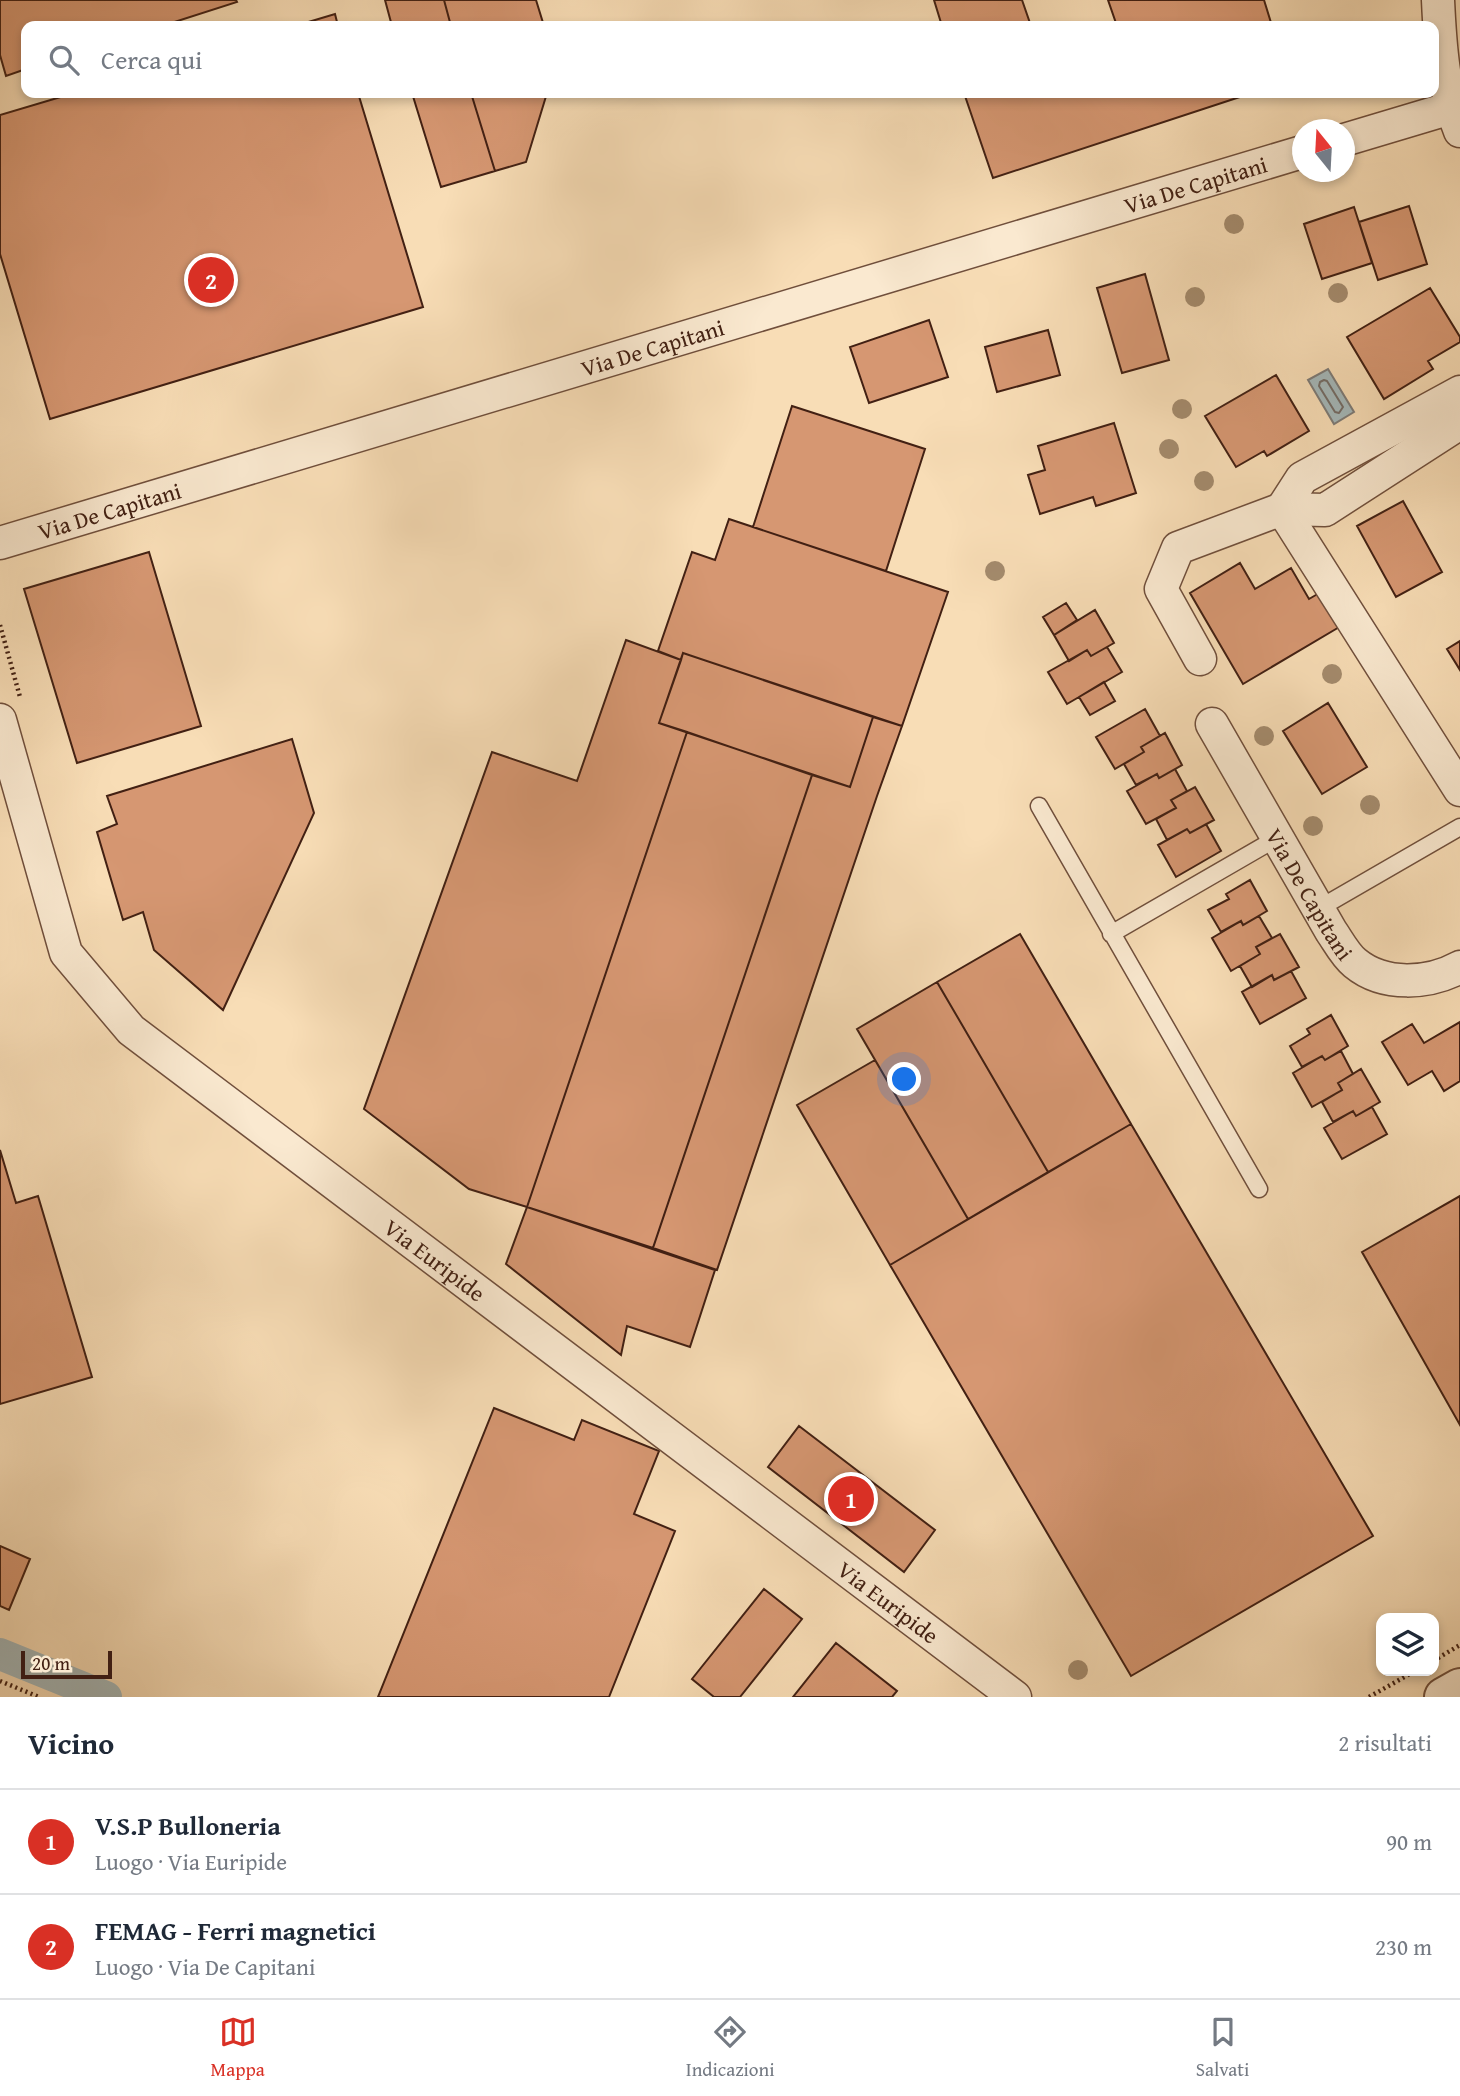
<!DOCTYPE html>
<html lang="it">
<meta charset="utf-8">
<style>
body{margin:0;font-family:"Gentium Book Plus",serif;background:#f2f2f3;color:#1f2937}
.controls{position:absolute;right:21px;bottom:21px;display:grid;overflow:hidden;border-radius:14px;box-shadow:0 4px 10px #0003}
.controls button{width:63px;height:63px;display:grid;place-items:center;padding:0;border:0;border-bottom:2px solid #e0e1e3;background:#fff;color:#1f2937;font:35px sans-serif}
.compass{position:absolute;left:1292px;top:119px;width:63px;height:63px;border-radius:50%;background:#fff;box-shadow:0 4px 10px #0003;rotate:342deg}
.scale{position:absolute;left:21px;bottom:18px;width:91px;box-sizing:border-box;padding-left:7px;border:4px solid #422013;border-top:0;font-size:19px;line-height:24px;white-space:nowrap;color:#422013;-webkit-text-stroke:5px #fae9d0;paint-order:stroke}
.you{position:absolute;left:905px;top:1080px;width:24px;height:24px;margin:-18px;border:5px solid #fff;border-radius:50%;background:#1a73e8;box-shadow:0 0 0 10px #1a73e833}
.badge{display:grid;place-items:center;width:46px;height:46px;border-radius:50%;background:#d93025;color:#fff;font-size:23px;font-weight:700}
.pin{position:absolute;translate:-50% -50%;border:4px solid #fff;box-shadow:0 2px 7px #0006}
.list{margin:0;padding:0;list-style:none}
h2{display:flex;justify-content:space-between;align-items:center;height:91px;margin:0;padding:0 28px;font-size:30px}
h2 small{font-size:23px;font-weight:400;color:#747a83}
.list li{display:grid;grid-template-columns:46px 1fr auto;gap:21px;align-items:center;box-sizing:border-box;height:105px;padding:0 28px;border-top:2px solid #e0e1e3}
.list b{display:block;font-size:26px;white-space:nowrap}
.list p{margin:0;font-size:23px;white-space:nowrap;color:#747a83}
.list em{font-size:23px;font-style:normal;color:#747a83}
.icon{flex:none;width:38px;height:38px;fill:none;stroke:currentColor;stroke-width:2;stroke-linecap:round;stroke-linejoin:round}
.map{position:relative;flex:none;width:1460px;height:1697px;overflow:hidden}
.search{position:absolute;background:#fff;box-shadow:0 4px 10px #0003;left:21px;right:21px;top:21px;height:77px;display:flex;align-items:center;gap:18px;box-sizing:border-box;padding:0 24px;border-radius:14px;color:#747a83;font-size:26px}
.sheet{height:301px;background:#fff}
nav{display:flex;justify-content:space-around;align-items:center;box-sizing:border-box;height:98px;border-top:2px solid #e0e1e3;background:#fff;font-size:19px;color:#747a83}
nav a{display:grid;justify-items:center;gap:4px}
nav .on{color:#d93025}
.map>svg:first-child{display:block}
</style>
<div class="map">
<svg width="1460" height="1697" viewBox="0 0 1460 1697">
<rect width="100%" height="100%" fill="#f8ddb6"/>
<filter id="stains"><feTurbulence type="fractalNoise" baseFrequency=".00286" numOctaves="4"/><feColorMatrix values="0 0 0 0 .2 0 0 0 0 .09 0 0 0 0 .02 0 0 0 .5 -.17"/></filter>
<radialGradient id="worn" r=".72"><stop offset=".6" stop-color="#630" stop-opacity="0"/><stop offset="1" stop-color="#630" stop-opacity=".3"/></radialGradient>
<!-- water -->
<path fill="#a4b8ba" stroke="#7d7b77" stroke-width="2" d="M 1328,369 L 1354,412 L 1334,424 L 1308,380 Z"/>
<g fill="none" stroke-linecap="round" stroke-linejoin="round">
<!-- shore -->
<path stroke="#736c66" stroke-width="2" d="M 1324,380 L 1327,381 L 1343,407 L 1339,413 L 1335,412 L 1319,386 L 1320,382 Z"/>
<!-- canal -->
<path stroke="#a4b8ba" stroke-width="32" d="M 0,1654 L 106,1697"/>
</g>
<!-- building -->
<path fill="#d69772" stroke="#422013" stroke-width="2" d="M 0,0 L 236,0 L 237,2 L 162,26 L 26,26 L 26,69 L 6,76 L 0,55 Z
M 385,0 L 444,0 L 451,26 L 392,26 Z
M 444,0 L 536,0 L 544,26 L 451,26 Z
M 934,0 L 1022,0 L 1031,26 L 942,26 Z
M 1108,0 L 1264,0 L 1272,26 L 1117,26 Z
M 335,14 L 338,26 L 295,26 Z
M 74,93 L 358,93 L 423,307 L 50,419 L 0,254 L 0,115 Z
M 412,93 L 471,93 L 495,171 L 441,187 Z
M 471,93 L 547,93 L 526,162 L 495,171 Z
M 964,93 L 1252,93 L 993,178 Z
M 1409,206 L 1427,264 L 1378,280 L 1359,222 Z
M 1354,207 L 1372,263 L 1322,279 L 1304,224 Z
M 1145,274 L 1169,360 L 1122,373 L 1097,288 Z
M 1430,288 L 1460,337 L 1460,342 L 1428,361 L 1433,369 L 1384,399 L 1347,337 Z
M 929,320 L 948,377 L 869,403 L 850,347 Z
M 1048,330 L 1060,375 L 997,392 L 985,347 Z
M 1276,375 L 1309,431 L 1267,456 L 1264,451 L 1236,467 L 1205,416 Z
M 792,406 L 925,449 L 886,571 L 753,527 Z
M 1114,423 L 1136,493 L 1096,506 L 1093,497 L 1040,514 L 1028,475 L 1045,470 L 1038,446 Z
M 1403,501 L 1442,572 L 1396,597 L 1357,526 Z
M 729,519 L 948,592 L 902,726 L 683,653 L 681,660 L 658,651 L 692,552 L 715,560 Z
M 149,552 L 201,726 L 77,763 L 24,589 Z
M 1240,563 L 1255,589 L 1291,568 L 1309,599 L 1321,592 L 1341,626 L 1243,684 L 1190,593 Z
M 1066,603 L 1077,620 L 1054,635 L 1043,617 Z
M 1095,610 L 1114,643 L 1091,656 L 1087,650 L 1069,661 L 1054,635 Z
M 626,640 L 681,660 L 659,723 L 687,732 L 527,1207 L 469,1189 L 364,1109 L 492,752 L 577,781 Z
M 1460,641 L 1460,670 L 1447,649 Z
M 1107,647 L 1122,672 L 1067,704 L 1048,672 L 1087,650 L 1091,656 Z
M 683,653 L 873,717 L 850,787 L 659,723 Z
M 1104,682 L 1115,701 L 1090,715 L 1079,697 Z
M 1328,703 L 1367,767 L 1322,794 L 1283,731 Z
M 1145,709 L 1160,736 L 1141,747 L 1144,752 L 1115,769 L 1096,737 Z
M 873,717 L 902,726 L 877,796 L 717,1270 L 653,1248 L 812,775 L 850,787 Z
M 687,732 L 812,775 L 653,1248 L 527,1207 Z
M 1165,733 L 1182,765 L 1159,778 L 1157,774 L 1136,785 L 1124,764 L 1144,752 L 1141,747 Z
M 292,739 L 314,813 L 223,1010 L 154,950 L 143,912 L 123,920 L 97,832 L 117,824 L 107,796 Z
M 1175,769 L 1187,791 L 1171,800 L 1176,808 L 1146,824 L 1127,791 L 1157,774 L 1159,778 Z
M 1195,787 L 1214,820 L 1190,833 L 1187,829 L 1167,840 L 1156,819 L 1176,808 L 1171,800 Z
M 1206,824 L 1221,851 L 1176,877 L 1158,845 L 1187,829 L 1190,833 Z
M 1250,880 L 1267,911 L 1243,925 L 1241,921 L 1221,932 L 1208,910 L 1229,899 L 1226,894 Z
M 1259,916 L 1272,938 L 1256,947 L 1260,954 L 1231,971 L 1212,938 L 1241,921 L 1243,925 Z
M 1020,934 L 1131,1124 L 1048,1172 L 937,982 Z
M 1280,934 L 1299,967 L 1274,980 L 1272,975 L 1252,987 L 1240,966 L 1260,954 L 1256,947 Z
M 1291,971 L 1306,998 L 1260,1024 L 1242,992 L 1272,975 L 1274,980 Z
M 937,982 L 1048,1172 L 968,1219 L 857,1029 Z
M 1331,1015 L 1348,1046 L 1325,1060 L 1322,1056 L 1302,1067 L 1290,1046 L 1310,1034 L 1307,1029 Z
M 1460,1022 L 1460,1081 L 1444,1091 L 1432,1071 L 1408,1085 L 1382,1042 L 1412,1024 L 1424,1043 Z
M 1341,1051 L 1353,1074 L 1338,1083 L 1342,1090 L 1312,1107 L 1293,1073 L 1322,1056 L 1325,1060 Z
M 875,1060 L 968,1219 L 890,1265 L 797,1105 Z
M 1361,1069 L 1380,1102 L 1356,1116 L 1353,1111 L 1333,1122 L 1322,1102 L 1342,1090 L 1338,1083 Z
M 1372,1107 L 1387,1134 L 1342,1159 L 1324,1128 L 1353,1111 L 1356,1116 Z
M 1131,1124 L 1373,1536 L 1131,1676 L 890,1265 Z
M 0,1150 L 16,1203 L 38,1196 L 92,1377 L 0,1404 Z
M 1460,1196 L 1460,1425 L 1362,1252 Z
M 527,1207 L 715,1270 L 690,1347 L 627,1326 L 621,1355 L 506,1264 Z
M 494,1408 L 574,1440 L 582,1420 L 659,1451 L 634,1514 L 675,1531 L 609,1697 L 378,1697 Z
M 799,1426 L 935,1530 L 904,1572 L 768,1467 Z
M 0,1546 L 30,1559 L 9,1610 L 0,1606 Z
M 764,1589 L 802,1619 L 740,1697 L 714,1697 L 692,1679 Z
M 836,1643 L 897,1691 L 892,1697 L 793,1697 Z"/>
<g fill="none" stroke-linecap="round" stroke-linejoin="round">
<defs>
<path id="service" d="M 1039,806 L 1259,1189
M 1318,909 L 1460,827
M 1111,934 L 1277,838"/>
<g id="minor">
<path d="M 1438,0 C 1440,44 1443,90 1460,131"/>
<path d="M 1344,140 L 1451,108"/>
<path d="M 1282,509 L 1302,478 L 1460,392"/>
<path d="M 1282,509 L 1325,510 L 1460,423"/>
<path id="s1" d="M 0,543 L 1302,152"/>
<path d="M 1200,659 L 1161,589 L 1178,548 L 1282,509 L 1460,790"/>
<path id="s2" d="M 0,720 L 66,953 L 131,1030 L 1015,1697"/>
<path id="s3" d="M 1212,724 L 1331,931 C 1338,941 1345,955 1355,963 C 1384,987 1429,984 1460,967"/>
</g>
<path id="tertiary" d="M 1444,1697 L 1460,1688"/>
</defs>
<!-- service casing -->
<use href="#service" stroke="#704f3c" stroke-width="19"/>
<!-- minor casing -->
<use href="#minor" stroke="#704f3c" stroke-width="35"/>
<!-- tertiary casing -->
<use href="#tertiary" stroke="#704f3c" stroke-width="42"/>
<!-- path -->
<path stroke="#422013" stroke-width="4.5" stroke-dasharray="2 3.5" stroke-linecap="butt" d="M 0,625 L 20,697
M 1438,1658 L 1460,1645
M 0,1681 L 39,1697
M 1369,1697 L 1415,1671"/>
<!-- service -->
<use href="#service" stroke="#fae9d0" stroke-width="16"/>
<!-- minor -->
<use href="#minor" stroke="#fae9d0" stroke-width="32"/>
<!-- tertiary -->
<use href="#tertiary" stroke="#fae9d0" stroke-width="38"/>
</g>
<!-- trees -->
<g fill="#a48b6d">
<circle cx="1234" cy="224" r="10"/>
<circle cx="1338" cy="293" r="10"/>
<circle cx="1195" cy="297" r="10"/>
<circle cx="1182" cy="409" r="10"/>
<circle cx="1169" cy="449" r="10"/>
<circle cx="1204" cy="481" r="10"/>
<circle cx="995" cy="571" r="10"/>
<circle cx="1332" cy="674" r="10"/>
<circle cx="1264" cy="736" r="10"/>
<circle cx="1370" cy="805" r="10"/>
<circle cx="1313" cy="826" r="10"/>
<circle cx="1078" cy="1670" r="10"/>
</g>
<g text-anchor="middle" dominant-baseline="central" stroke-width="7" stroke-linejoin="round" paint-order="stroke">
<!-- street labels -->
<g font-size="23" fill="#422013" stroke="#fae9d0">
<text stroke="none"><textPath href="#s1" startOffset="1248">Via De Capitani</textPath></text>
<text stroke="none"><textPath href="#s1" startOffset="681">Via De Capitani</textPath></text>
<text stroke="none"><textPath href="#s1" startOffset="114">Via De Capitani</textPath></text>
<text stroke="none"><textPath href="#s3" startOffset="196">Via De Capitani</textPath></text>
<text stroke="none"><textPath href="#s2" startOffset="724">Via Euripide</textPath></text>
<text stroke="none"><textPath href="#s2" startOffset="1292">Via Euripide</textPath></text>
</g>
</g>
<rect width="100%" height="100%" filter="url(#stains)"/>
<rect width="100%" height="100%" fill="url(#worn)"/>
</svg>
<div class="controls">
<button><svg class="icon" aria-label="layers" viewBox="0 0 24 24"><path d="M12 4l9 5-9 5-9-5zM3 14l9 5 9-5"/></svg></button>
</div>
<svg class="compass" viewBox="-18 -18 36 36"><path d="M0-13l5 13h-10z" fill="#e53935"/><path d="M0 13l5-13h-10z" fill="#747a83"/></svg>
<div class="scale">20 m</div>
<div class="you"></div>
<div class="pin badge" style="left:851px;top:1499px">1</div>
<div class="pin badge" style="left:211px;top:280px">2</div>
<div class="search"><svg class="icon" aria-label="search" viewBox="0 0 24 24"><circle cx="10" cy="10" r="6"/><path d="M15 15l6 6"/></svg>Cerca qui</div>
</div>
<section class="sheet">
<h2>Vicino<small>2 risultati</small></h2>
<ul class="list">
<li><span class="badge">1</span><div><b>V.S.P Bulloneria</b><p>Luogo · Via Euripide</p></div><em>90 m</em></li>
<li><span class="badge">2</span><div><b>FEMAG - Ferri magnetici</b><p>Luogo · Via De Capitani</p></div><em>230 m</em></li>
</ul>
</section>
<nav>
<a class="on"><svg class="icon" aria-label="map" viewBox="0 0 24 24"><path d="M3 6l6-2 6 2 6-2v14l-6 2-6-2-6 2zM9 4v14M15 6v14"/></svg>Mappa</a>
<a><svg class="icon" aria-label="directions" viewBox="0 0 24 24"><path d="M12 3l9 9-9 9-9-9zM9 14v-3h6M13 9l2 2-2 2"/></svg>Indicazioni</a>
<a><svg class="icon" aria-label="saved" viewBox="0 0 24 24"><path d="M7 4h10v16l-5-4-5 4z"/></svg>Salvati</a>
</nav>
